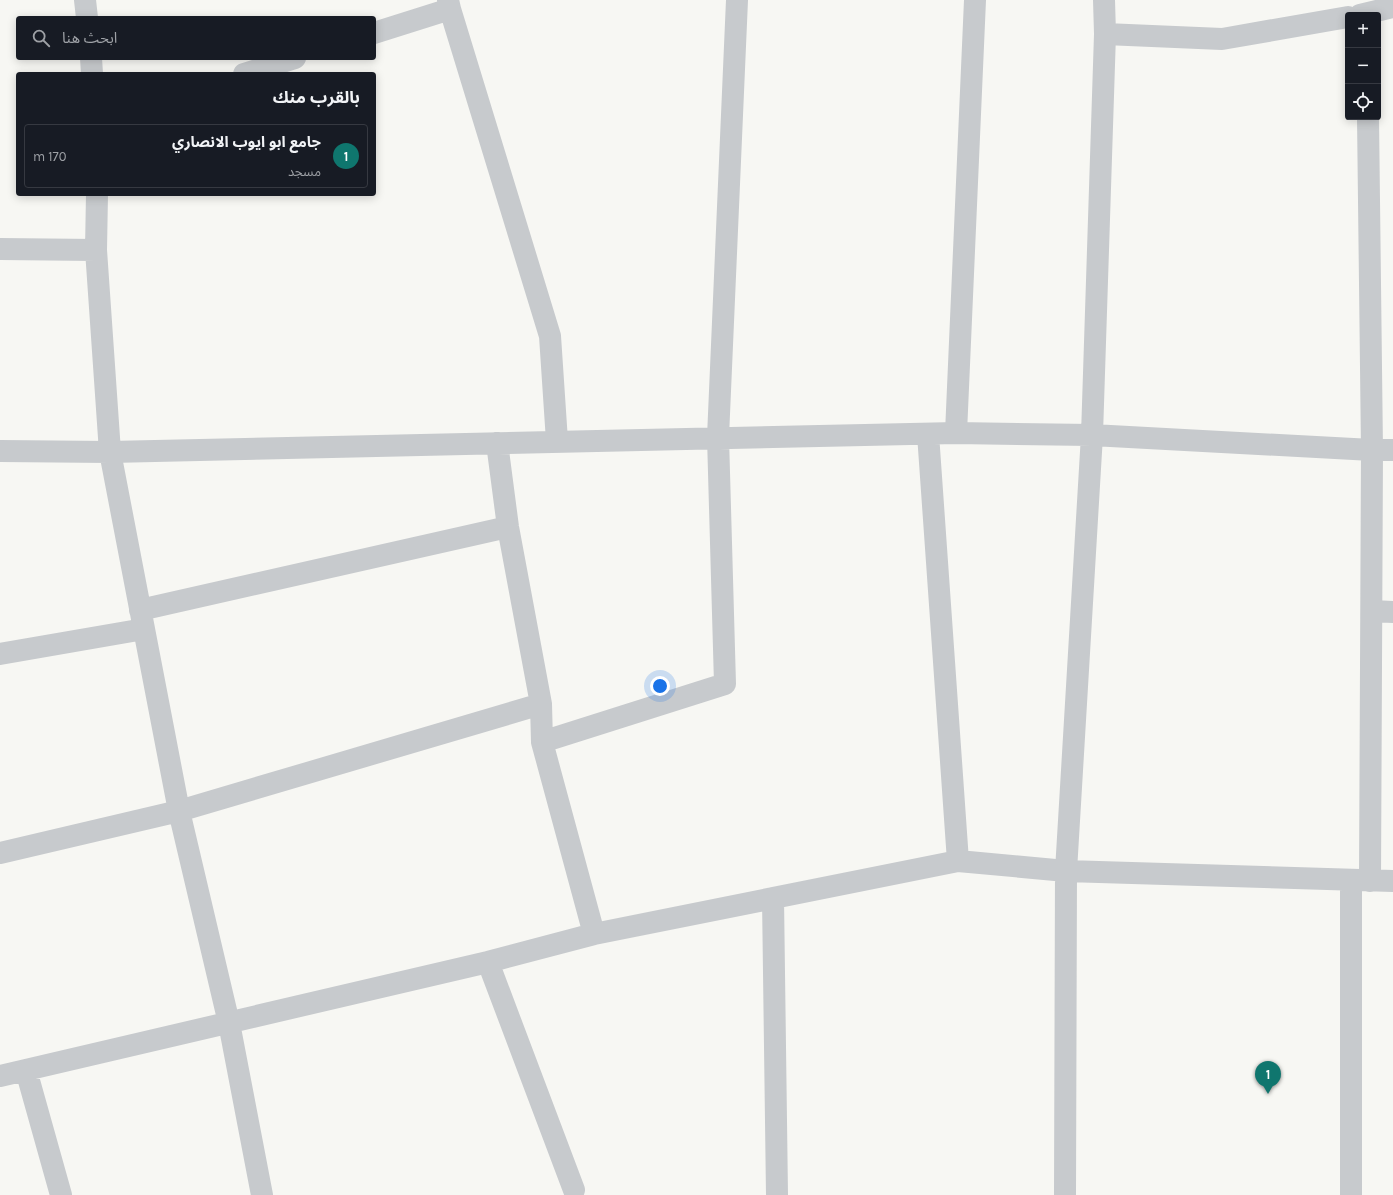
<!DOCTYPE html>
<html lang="ar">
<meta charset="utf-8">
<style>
body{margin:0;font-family:Karla,"Noto Sans Arabic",sans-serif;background:#242831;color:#f1f3f6;direction:rtl}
.controls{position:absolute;right:12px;top:12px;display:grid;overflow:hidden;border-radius:4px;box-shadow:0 2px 10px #0003}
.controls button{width:36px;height:36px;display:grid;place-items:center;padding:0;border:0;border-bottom:1px solid #363941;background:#171b24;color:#f1f3f6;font:20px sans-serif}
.you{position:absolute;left:660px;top:686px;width:14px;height:14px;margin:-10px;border:3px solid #fff;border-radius:50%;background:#1a73e8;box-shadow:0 0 0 6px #1a73e833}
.badge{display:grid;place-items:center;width:26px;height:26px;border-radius:50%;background:#0f766e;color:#fff;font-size:13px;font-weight:700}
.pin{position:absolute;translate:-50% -33px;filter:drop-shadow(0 1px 2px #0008)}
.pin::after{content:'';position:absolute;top:21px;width:14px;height:12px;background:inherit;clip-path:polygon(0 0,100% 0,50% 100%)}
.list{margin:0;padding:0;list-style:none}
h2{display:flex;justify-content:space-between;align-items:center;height:52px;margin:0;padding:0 16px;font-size:17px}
h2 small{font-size:13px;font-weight:400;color:#9ea1a6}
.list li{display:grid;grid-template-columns:26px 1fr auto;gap:12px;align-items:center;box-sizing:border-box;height:64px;margin:0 8px 8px;padding:0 8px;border:1px solid #363941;border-radius:4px}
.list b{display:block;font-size:15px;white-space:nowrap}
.list p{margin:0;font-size:13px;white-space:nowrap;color:#9ea1a6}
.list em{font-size:13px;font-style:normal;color:#9ea1a6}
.icon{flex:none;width:22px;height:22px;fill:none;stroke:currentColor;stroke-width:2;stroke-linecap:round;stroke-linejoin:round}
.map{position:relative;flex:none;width:1393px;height:1195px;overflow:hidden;direction:ltr}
.search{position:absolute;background:#171b24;box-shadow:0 2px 10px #0003;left:16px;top:16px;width:360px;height:44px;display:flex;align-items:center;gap:10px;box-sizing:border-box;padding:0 14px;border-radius:4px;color:#9ea1a6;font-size:15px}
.panel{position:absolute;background:#171b24;box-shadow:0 2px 10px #0003;left:16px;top:72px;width:360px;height:124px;border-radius:4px;direction:rtl}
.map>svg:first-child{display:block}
</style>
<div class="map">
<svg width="1393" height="1195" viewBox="0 0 1393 1195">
<rect width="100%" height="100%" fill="#f7f7f3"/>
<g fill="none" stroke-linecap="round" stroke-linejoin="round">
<!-- minor -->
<path stroke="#c7cacd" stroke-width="22" d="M 85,0 L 87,18
M 448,0 L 450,9 L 550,336 L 557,441
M 1360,15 L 1393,7
M 374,33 L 450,9
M 1105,34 L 1222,39 L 1348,17
M 91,58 L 92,74
M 244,74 L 295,58
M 1368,117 L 1372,450 L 1370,881
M 97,194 L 96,250 L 110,452 L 179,811 L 229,1023 L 262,1195
M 0,249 L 96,250
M 956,433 L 975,0
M 928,434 L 958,861
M 497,443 L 508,527 L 541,704 L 542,742 L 594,934
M 0,451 L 110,452 L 956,433 L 1092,435 L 1372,450 L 1393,450
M 140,610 L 508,527
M 1372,611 L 1393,612
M 0,654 L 144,629
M 542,742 L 725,684 L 718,437 L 737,0
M 0,853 L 179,811 L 541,704
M 773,898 L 777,1195
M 488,962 L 574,1190
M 26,1070 L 61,1195
M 0,1076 L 488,962 L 594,934 L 958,861 L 1066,871 L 1393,881
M 1065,1195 L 1066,871 L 1092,435 L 1105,34 L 1104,0
M 1351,1195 L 1351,881"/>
</g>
</svg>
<div class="controls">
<button>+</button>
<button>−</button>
<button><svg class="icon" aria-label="locate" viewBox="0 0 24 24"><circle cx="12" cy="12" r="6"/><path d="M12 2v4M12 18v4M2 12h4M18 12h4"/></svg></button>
</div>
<div class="you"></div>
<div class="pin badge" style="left:1268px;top:1094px">1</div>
<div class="search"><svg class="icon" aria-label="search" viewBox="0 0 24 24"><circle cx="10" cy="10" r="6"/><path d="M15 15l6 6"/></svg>ابحث هنا</div>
<section class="panel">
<h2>بالقرب منك<small></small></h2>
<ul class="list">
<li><span class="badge">1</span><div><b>جامع ابو ايوب الانصاري</b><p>مسجد</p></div><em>170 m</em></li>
</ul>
</section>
</div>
